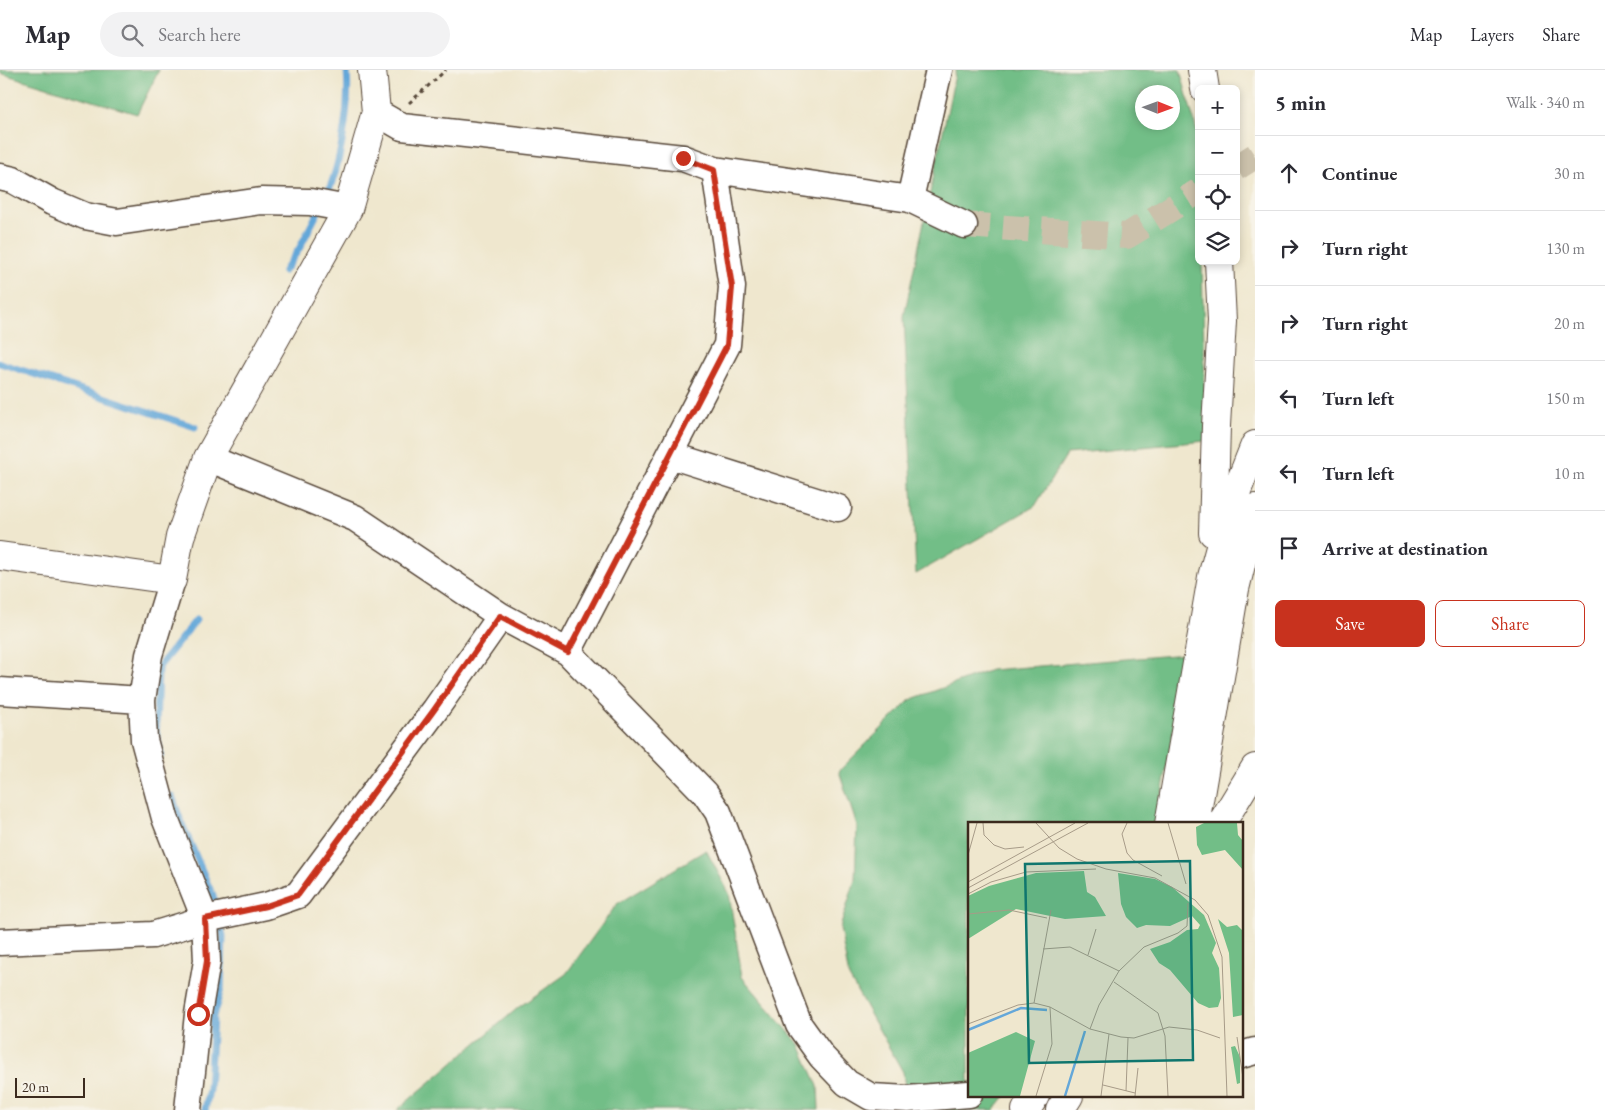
<!DOCTYPE html>
<meta charset="utf-8">
<style>
body{margin:0;font-family:"EB Garamond",serif;background:#f2f2f3;color:#2b2b33}
.controls{position:absolute;right:15px;top:15px;display:grid;overflow:hidden;border-radius:8px;box-shadow:0 2px 8px #0003}
.controls button{width:45px;height:45px;display:grid;place-items:center;padding:0;border:0;border-bottom:1px solid #e1e1e2;background:#fff;color:#2b2b33;font:25px sans-serif}
.compass{position:absolute;left:1135px;top:15px;width:45px;height:45px;border-radius:50%;background:#fff;box-shadow:0 2px 8px #0003;rotate:91deg}
.scale{position:absolute;left:15px;bottom:12px;width:70px;box-sizing:border-box;padding-left:5px;border:2px solid #3b2a1e;border-top:0;font-size:14px;line-height:18px;white-space:nowrap;color:#3b2a1e;-webkit-text-stroke:4px #f7f3e8;paint-order:stroke}
.stop{position:absolute;width:15px;height:15px;margin:-11px;border:4px solid #c8321e;border-radius:50%;background:#fff}
.stop.end{background:#c8321e;border-color:#fff;box-shadow:0 1px 5px #0008}
.list{margin:0;padding:0;list-style:none}
h2{display:flex;justify-content:space-between;align-items:center;height:65px;margin:0;padding:0 20px;font-size:21px}
h2 small{font-size:16px;font-weight:400;color:#7c7c81}
.list li{display:grid;grid-template-columns:32px 1fr auto;gap:15px;align-items:center;box-sizing:border-box;height:75px;padding:0 20px;border-top:1px solid #e1e1e2}
.list b{display:block;font-size:19px;white-space:nowrap}
.list em{font-size:16px;font-style:normal;color:#7c7c81}
.actions{display:flex;gap:10px;padding:15px 20px}
.actions a{flex:1;padding:11px 0;border:1px solid #c8321e;border-radius:8px;text-align:center;font-size:18px;color:#c8321e}
.actions .main{background:#c8321e;color:#fff}
.icon{flex:none;width:28px;height:28px;fill:none;stroke:currentColor;stroke-width:2;stroke-linecap:round;stroke-linejoin:round}
.map{position:relative;flex:none;width:1255px;height:1040px;overflow:hidden}
header{display:flex;align-items:center;gap:30px;box-sizing:border-box;height:70px;padding:0 25px;background:#fff;border-bottom:1px solid #e1e1e2}
header strong{font-size:24px}
nav{display:flex;gap:28px;margin-inline-start:auto;font-size:18px}
.search{width:350px;height:45px;background:#f2f2f3;display:flex;align-items:center;gap:12px;box-sizing:border-box;padding:0 18px;border-radius:28px;color:#7c7c81;font-size:19px}
main{display:flex}
aside{flex:1;background:#fff}
.map>svg:first-child{display:block}
</style>
<header>
<strong>Map</strong>
<div class="search"><svg class="icon" aria-label="search" viewBox="0 0 24 24"><circle cx="10" cy="10" r="6"/><path d="M15 15l6 6"/></svg>Search here</div>
<nav><a>Map</a><a>Layers</a><a>Share</a></nav>
</header>
<main>
<div class="map">
<svg width="1255" height="1040" viewBox="0 0 1255 1040">
<rect width="100%" height="100%" fill="#f7f3e8"/>
<filter id="ink" filterUnits="userSpaceOnUse"><feTurbulence type="fractalNoise" baseFrequency=".02" numOctaves="2"/><feDisplacementMap in="SourceGraphic" scale="10" xChannelSelector="R" yChannelSelector="G"/><feConvolveMatrix kernelMatrix="1 2 1 2 8 2 1 2 1" color-interpolation-filters="sRGB"/></filter>
<filter id="wash" filterUnits="userSpaceOnUse"><feTurbulence type="fractalNoise" baseFrequency=".0096" numOctaves="4" result="noise"/><feDisplacementMap in="SourceGraphic" scale="20" xChannelSelector="R" yChannelSelector="G"/><feGaussianBlur stdDeviation="1.12" result="paint"/><feColorMatrix in="noise" values="0 0 0 0 0 0 0 0 0 0 0 0 0 0 0 0 0 1.4 0 .05"/><feComposite in="paint" operator="in"/></filter>
<g filter="url(#wash)">
<rect width="100%" height="100%" fill="#efe7ce"/>
<!-- forest -->
<path fill="#72be87" stroke="#567452" fill-rule="evenodd" d="M 0,0 L 159,0 L 137,44 L 0,3 Z
M 956,0 L 1180,0 L 1199,69 L 1199,191 L 1202,191 L 1206,371 L 1067,384 L 1035,436 L 916,504 L 904,246 ZM 1142,22 L 1172,22 L 1172,52 L 1142,52 Z
M 1186,584 L 1157,754 L 969,754 L 969,1026 L 1005,1026 L 994,1040 L 908,1040 L 903,1002 L 849,907 L 840,858 L 855,810 L 857,756 L 839,701 L 910,630 L 991,600 Z
M 706,780 L 729,823 L 742,907 L 800,975 L 818,1016 L 819,1040 L 397,1040 L 519,937 L 566,904 L 617,834 Z"/>
<g fill="none" stroke-linecap="round" stroke-linejoin="round">
<!-- stream -->
<path stroke="#64a7d9" stroke-width="7" d="M 325,129 C 341,96 350,36 347,0
M 284,201 L 299,179 L 320,138
M 0,293 L 195,357
M 161,685 L 156,660 L 158,598 L 196,550
M 172,726 L 180,749 L 215,831 L 223,866 L 221,919 L 213,946 L 209,1020 L 205,1040"/>
</g>
</g>
<g filter="url(#ink)">
<g fill="none" stroke-linecap="round" stroke-linejoin="round">
<!-- minor-tunnel -->
<path stroke="#cbc1ab" stroke-width="26" stroke-dasharray="26 13" stroke-linecap="butt" d="M 1236,98 L 1255,86
M 964,155 L 1127,166 L 1199,121"/>
<defs>
<path id="minor" d="M 376,42 L 402,57 L 683,88 L 715,100 L 910,129 L 964,155
M 0,107 L 13,110 L 52,132 L 85,146 L 117,152 L 261,131 L 310,132 L 348,139
M 910,129 L 939,0
M 670,385 L 838,438
M 208,388 L 355,448 L 501,546 L 568,582 L 705,723 L 718,742 L 799,955 L 822,987 L 847,1013 L 871,1027 L 908,1029 L 969,1024
M 172,510 L 149,585 L 142,630 L 144,670 L 165,748 L 205,849 L 207,891 L 198,944 L 188,1040
M 568,582 L 727,275 L 732,217 L 715,100
M 0,621 L 142,630
M 0,872 L 153,865 L 205,849 L 266,836 L 298,825 L 435,640 L 501,546
M 1241,985 L 1255,981"/>
<path id="tertiary" d="M 0,486 L 172,510 L 180,467 L 208,388 L 348,139 L 376,42 L 372,0"/>
<path id="motorway" d="M 1202,0 L 1205,19
M 1213,463 L 1216,356 L 1222,251 L 1219,191
M 1169,754 L 1212,507 L 1232,433 L 1255,375
M 1195,754 L 1235,519 L 1255,438
M 1221,754 L 1255,698
M 1026,1040 L 1035,1026
M 1060,1040 L 1069,1026"/>
</defs>
<!-- minor casing -->
<use href="#minor" stroke="#564638" stroke-width="29"/>
<!-- tertiary casing -->
<use href="#tertiary" stroke="#564638" stroke-width="30"/>
<!-- motorway casing -->
<use href="#motorway" stroke="#564638" stroke-width="30"/>
<!-- path -->
<path stroke="#564638" stroke-width="3" stroke-dasharray="4 4" stroke-linecap="butt" d="M 409,33 L 446,0"/>
<!-- minor -->
<use href="#minor" stroke="#fff" stroke-width="26"/>
<!-- tertiary -->
<use href="#tertiary" stroke="#fff" stroke-width="28"/>
<!-- motorway -->
<use href="#motorway" stroke="#fff" stroke-width="28"/>
</g>
</g>
<g fill="none" stroke-linecap="round" stroke-linejoin="round" filter="url(#ink)">
<!-- route -->
<path stroke="#c8321e" stroke-width="6" d="M 198,944 L 207,891 L 205,849 L 266,836 L 298,825 L 434,640 L 500,546 L 568,582 L 727,275 L 732,217 L 714,100 L 683,88"/>
</g>
<!-- overview -->
<g transform="translate(968 752)">
<rect width="275" height="275" fill="#efe7ce"/>
<path d="M 236,1 L 269,1 L 270,13 L 275,19 L 275,48 L 257,28 L 234,33 L 229,23 L 228,5 ZM 116,49 L 119,70 L 127,75 L 138,94 L 97,97 L 48,87 L 0,117 L 0,74 L 21,64 L 68,51 ZM 150,51 L 187,57 L 204,65 L 236,93 L 248,121 L 244,131 L 251,146 L 253,176 L 250,185 L 241,186 L 230,181 L 202,148 L 191,141 L 182,127 L 202,120 L 219,108 L 230,107 L 232,103 L 224,94 L 202,104 L 178,103 L 169,106 L 158,95 L 153,82 ZM 250,97 L 259,105 L 269,103 L 275,109 L 275,193 L 265,195 L 261,131 ZM 48,210 L 67,219 L 52,274 L 0,274 L 0,231 ZM 267,224 L 272,235 L 272,261 L 269,262 L 263,225 Z" fill="#72be87"/>
<path fill="none" stroke="#64a7d9" stroke-width="2.5" d="M 0,208 L 53,186 L 79,188M 97,274 L 117,209"/>
<path fill="none" stroke="#a79b88" stroke-width="1" d="M 15,1 L 16,13 L 26,23 L 37,27 L 56,25M 68,1 L 91,26 L 109,37 L 138,47 L 187,56 L 227,78 L 240,93 L 254,135 L 259,274M 159,1 L 154,12 L 159,31 L 165,38 L 194,54M 200,1 L 218,62M 0,33 L 9,1M 0,60 L 107,1M 0,66 L 120,1M 0,72 L 23,60 L 58,50 L 128,47M 0,92 L 41,88 L 79,96M 75,127 L 102,125 L 151,149M 120,133 L 128,107M 146,160 L 190,191 L 197,214 L 200,274M 66,181 L 83,88M 0,202 L 50,183 L 66,181 L 82,185 L 122,207 L 153,215 L 166,216 L 201,205 L 229,208 L 252,216M 122,207 L 131,183 L 151,149 L 176,125 L 210,111 L 219,104 L 220,81M 269,215 L 275,256M 135,263 L 167,271M 158,269 L 160,216M 68,274 L 84,222 L 82,185M 133,274 L 141,212M 167,274 L 170,246"/>
<path fill="#0f766e" fill-opacity="0.15" stroke="#0f766e" stroke-width="2.5" d="M 222,39 L 225,238 L 61,241 L 57,42 Z"/>
<rect width="275" height="275" fill="none" stroke="#3b2a1e" stroke-width="2.5"/>
</g>
</svg>
<div class="controls">
<button>+</button>
<button>−</button>
<button><svg class="icon" aria-label="locate" viewBox="0 0 24 24"><circle cx="12" cy="12" r="6"/><path d="M12 2v4M12 18v4M2 12h4M18 12h4"/></svg></button>
<button><svg class="icon" aria-label="layers" viewBox="0 0 24 24"><path d="M12 4l9 5-9 5-9-5zM3 14l9 5 9-5"/></svg></button>
</div>
<svg class="compass" viewBox="-18 -18 36 36"><path d="M0-13l5 13h-10z" fill="#e53935"/><path d="M0 13l5-13h-10z" fill="#7c7c81"/></svg>
<div class="scale">20 m</div>
<div class="stop" style="left:198px;top:944px"></div>
<div class="stop end" style="left:683px;top:88px"></div>
</div>
<aside>
<h2>5 min<small>Walk · 340 m</small></h2>
<ul class="list">
<li><svg class="icon" aria-label="ahead" viewBox="0 0 24 24"><path d="M12 20V5M6 11l6-6 6 6"/></svg><div><b>Continue</b></div><em>30 m</em></li>
<li><svg class="icon" aria-label="right" viewBox="0 0 24 24"><path d="M7 20v-9h11M14 6l5 5-5 5"/></svg><div><b>Turn right</b></div><em>130 m</em></li>
<li><svg class="icon" aria-label="right" viewBox="0 0 24 24"><path d="M7 20v-9h11M14 6l5 5-5 5"/></svg><div><b>Turn right</b></div><em>20 m</em></li>
<li><svg class="icon" aria-label="left" viewBox="0 0 24 24"><path d="M17 20v-9H6M10 6l-5 5 5 5"/></svg><div><b>Turn left</b></div><em>150 m</em></li>
<li><svg class="icon" aria-label="left" viewBox="0 0 24 24"><path d="M17 20v-9H6M10 6l-5 5 5 5"/></svg><div><b>Turn left</b></div><em>10 m</em></li>
<li><svg class="icon" aria-label="arrive" viewBox="0 0 24 24"><path d="M6 21V4h12l-3 4 3 4H6"/></svg><div><b>Arrive at destination</b></div></li>
</ul>
<div class="actions"><a class="main">Save</a><a>Share</a></div>
</aside>
</main>
